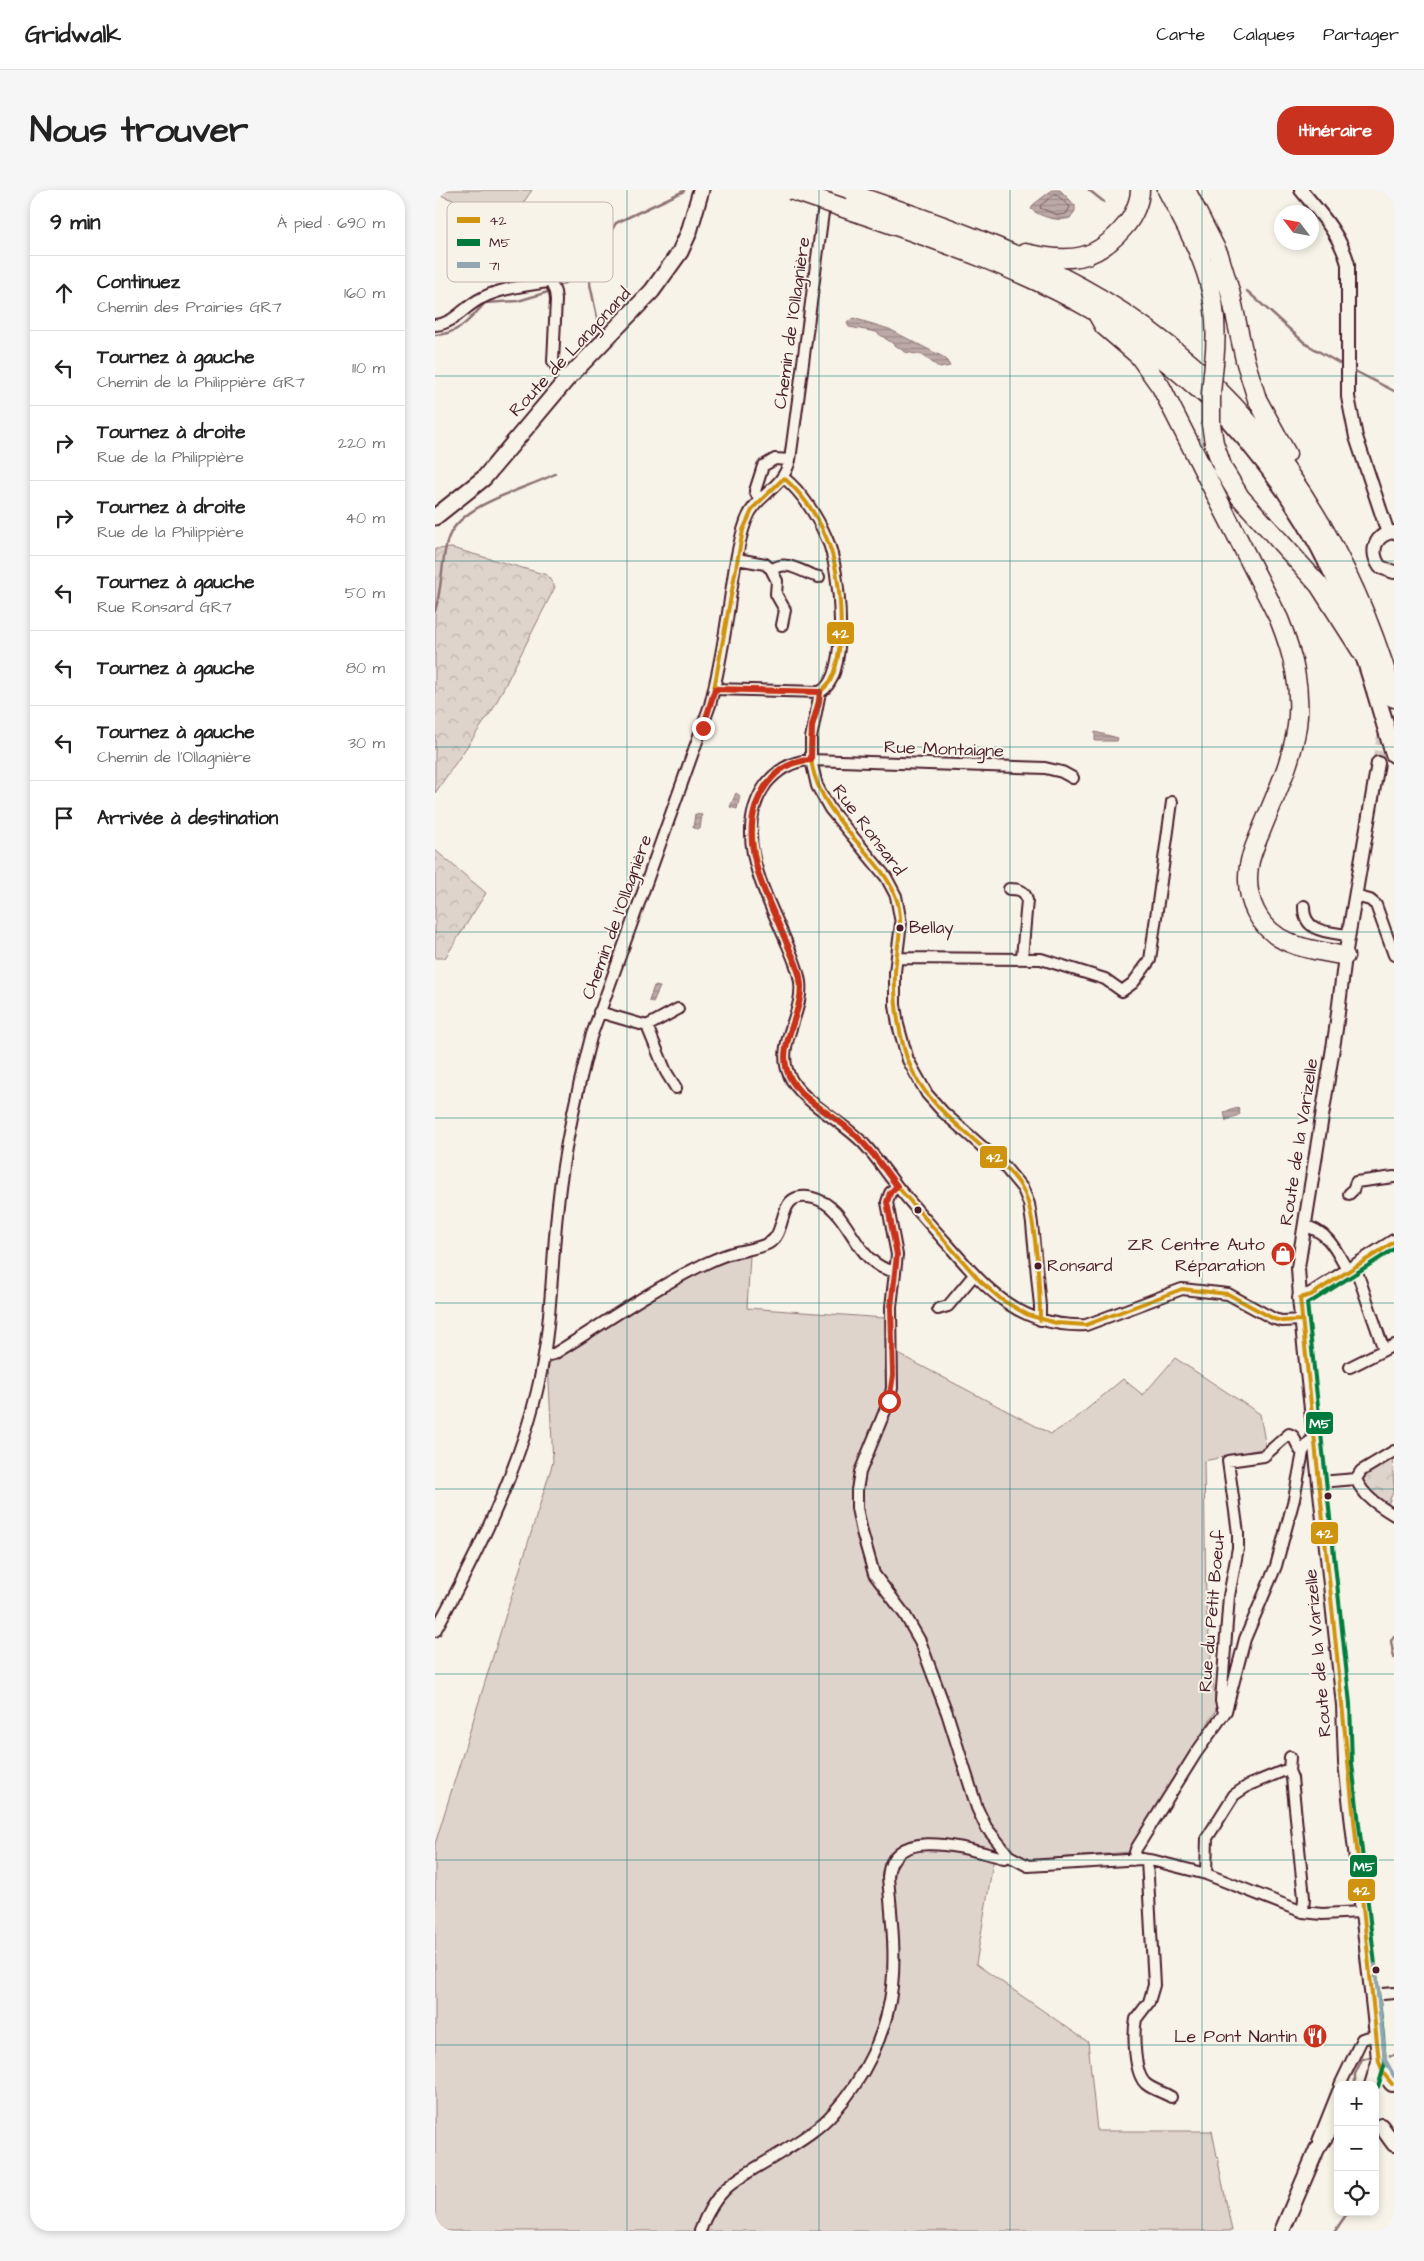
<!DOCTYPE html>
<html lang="fr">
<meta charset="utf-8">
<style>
body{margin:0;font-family:"Architects Daughter",sans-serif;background:#f6f6f6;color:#222}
.controls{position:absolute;right:15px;bottom:15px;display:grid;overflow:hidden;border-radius:10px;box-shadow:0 2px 8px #0003}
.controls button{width:45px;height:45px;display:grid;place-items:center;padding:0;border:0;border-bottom:1px solid #e0e0e0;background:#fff;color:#222;font:25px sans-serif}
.compass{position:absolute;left:839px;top:15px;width:45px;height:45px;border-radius:50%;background:#fff;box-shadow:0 2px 8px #0003;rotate:302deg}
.stop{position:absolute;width:15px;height:15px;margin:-11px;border:4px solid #c8321e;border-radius:50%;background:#fff}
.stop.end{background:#c8321e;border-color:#fff;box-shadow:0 1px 5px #0008}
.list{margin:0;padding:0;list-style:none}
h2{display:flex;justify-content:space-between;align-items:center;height:65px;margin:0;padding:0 20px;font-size:21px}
h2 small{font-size:16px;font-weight:400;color:#767676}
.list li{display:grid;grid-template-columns:32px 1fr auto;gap:15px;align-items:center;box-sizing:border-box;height:75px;padding:0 20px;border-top:1px solid #e0e0e0}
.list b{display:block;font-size:19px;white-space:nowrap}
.list p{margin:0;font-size:16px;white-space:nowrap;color:#767676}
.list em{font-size:16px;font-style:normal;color:#767676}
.icon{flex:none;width:28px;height:28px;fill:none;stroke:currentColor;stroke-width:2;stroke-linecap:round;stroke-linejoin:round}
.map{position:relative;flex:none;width:959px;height:2041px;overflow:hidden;border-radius:20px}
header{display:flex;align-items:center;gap:30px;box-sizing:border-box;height:70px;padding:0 25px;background:#fff;border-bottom:1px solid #e0e0e0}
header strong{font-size:24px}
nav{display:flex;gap:28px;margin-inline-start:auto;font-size:18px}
.intro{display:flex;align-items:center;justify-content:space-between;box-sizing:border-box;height:120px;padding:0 30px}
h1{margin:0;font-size:35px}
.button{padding:12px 22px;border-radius:20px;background:#c8321e;color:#fff;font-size:18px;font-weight:700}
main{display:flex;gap:30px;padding:0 30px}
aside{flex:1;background:#fff;border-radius:20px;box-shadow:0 2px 8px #0003}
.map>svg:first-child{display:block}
</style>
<header>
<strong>Gridwalk</strong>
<nav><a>Carte</a><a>Calques</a><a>Partager</a></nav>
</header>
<div class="intro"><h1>Nous trouver</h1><a class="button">Itinéraire</a></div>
<main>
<aside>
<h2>9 min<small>À pied · 690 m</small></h2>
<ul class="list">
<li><svg class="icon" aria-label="ahead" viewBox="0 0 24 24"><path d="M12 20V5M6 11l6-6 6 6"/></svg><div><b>Continuez</b><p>Chemin des Prairies GR7</p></div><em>160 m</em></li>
<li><svg class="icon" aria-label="left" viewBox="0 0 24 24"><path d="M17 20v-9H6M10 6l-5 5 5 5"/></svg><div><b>Tournez à gauche</b><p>Chemin de la Philippière GR7</p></div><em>110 m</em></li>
<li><svg class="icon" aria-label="right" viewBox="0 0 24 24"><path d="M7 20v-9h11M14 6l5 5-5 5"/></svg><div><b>Tournez à droite</b><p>Rue de la Philippière</p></div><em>220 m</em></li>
<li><svg class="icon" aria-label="right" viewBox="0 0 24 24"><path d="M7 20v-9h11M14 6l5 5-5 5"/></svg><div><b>Tournez à droite</b><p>Rue de la Philippière</p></div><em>40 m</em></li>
<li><svg class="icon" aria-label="left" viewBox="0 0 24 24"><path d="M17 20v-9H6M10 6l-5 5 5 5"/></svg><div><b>Tournez à gauche</b><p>Rue Ronsard GR7</p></div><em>50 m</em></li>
<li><svg class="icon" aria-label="left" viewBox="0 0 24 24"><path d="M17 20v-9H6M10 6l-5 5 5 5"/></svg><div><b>Tournez à gauche</b></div><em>80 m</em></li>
<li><svg class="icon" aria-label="left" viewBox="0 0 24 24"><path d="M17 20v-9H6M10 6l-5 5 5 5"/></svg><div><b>Tournez à gauche</b><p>Chemin de l'Ollagnière</p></div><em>30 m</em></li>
<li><svg class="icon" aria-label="arrive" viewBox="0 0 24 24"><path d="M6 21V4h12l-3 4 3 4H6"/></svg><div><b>Arrivée à destination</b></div></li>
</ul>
</aside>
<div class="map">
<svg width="959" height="2041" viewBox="0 0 959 2041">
<defs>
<pattern id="forest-crowns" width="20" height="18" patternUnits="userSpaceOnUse" patternTransform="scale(1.25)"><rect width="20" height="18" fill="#ded4cc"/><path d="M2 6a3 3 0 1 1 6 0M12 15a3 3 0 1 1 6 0" fill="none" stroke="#c0b6af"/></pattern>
<pattern id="water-rules" width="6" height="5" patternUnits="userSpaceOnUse" patternTransform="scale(1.25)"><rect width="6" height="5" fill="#bcaaa7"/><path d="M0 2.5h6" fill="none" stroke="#9b8a88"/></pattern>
</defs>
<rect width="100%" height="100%" fill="#f7f3e8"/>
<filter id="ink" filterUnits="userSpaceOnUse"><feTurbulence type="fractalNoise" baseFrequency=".02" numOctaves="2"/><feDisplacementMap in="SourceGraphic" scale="10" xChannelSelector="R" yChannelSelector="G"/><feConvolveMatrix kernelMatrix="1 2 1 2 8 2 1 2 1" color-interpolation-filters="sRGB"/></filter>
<g filter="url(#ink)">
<!-- green -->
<path fill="#ded4cc" stroke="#947a7c" d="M 0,0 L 97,0 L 75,32 L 0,3 Z
M 315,1066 L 312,1118 L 450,1128 L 454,1159 L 616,1244 L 640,1229 L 688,1189 L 708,1205 L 740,1168 L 825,1224 L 831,1258 L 769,1271 L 771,1415 L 781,1520 L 695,1662 L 597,1670 L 560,1661 L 541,1774 L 653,1852 L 662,1941 L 777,1941 L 797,2041 L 0,2041 L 0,1654 L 118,1272 L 113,1174 L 265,1078 Z"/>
<!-- forest -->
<path fill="url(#forest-crowns)" stroke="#947a7c" d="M 17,358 L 112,385 L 120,397 L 58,519 L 0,603 L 0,359 Z
M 0,660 L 51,703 L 10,768 L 0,768 Z
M 957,1267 L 959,1299 L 953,1315 L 936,1302 L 928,1291 L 932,1283 Z"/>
<!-- water -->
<path fill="url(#water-rules)" stroke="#8e7275" d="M 617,0 L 625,0 L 640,15 L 640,21 L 635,28 C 624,32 605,27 596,19 L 599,14 Z
M 418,128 L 454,139 L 510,168 L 515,176 L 505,178 L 487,165 L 470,162 L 441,142 L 414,137 L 412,133 Z
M 660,542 L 683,548 L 682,551 L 660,551 Z
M 301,603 L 305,606 L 302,619 L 295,617 Z
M 260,624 L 267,625 L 265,639 L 258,638 Z
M 219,796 L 225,797 L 218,812 L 214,811 Z
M 803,918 L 805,924 L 791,931 L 789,922 Z"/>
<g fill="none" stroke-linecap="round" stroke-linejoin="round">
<!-- shore -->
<path stroke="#78575d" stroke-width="1" d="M 621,4 L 635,17 L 631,24 L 623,25 L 605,18 L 606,15 Z"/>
<!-- stream -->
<path stroke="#8e7275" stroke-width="2.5" d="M 654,0 L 669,12
M 122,97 L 154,80
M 812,101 L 871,154 L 909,176
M 168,140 L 162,127 L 155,94 L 155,80 L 161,65 L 181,33 L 249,1
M 0,145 C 24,144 35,129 50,113 L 83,111 L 113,102
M 918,180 L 959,201
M 0,421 C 7,399 6,375 12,352 C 22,314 87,301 120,284
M 959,1446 L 956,1451 L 959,1468
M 948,1866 L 959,1865
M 920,1895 L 920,1884 L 927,1869 L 940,1866
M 900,2041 L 913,2022"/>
<!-- tertiary-tunnel -->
<path stroke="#d4c9c2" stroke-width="12" stroke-dasharray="12 6" stroke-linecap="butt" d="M 943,573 L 950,535"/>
<defs>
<path id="minor" d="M 0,135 C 21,133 29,116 47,108 C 66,98 91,96 112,92 L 116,93 L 120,102 L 121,110 L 118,171 L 123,180 L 132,189
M 324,310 L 320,301 L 328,276 L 340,269 L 355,270
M 302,369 L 330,374 L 336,379 L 342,391 L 341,404 L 350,420 L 347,435
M 337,380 C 352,368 368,384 384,387
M 279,499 L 385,502 C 416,486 405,377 392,349 C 383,328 367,302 349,288
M 385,502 L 376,548 L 376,570 L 382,596 L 395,619 L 451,687 L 461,706 L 466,733 L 460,782 L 460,815 L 463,835 L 473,870 L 492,904 L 508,922 L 569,976 L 588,999 L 594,1014 L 597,1034 L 605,1116 L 605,1130
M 638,588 L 627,582 L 610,578 L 376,570 C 357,571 343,579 331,594 C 296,643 330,702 350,749 C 356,763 363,777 365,792 C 369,824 340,854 354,885 C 366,912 408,931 429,954 C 441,967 451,982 462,996 C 479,1017 497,1037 515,1057 C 553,1101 586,1138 651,1135 L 747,1099 L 793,1104 L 839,1129 L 847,1131 L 867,1130
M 574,699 C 583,699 590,700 592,710 L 587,768
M 920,706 L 935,710 L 941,715 L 959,765
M 869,716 C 868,743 894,742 913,745
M 463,768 L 606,769 L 670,789 L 687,801 L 698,793 L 715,770 L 737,612
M 164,822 L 212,836 L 243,819
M 212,836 L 231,882 L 241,898
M 462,996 L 455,1003 L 452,1012 L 462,1065 L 456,1117 L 457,1198 L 454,1211 L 425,1282 L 422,1300 L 422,1318 L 427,1342 L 439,1384 L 470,1425 L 485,1451 L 512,1523 L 542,1618 L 551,1637 L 574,1666 L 593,1676 L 707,1669 L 720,1671 L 771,1684 L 868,1722 L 887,1724 L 927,1722
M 914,1004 L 918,1000 L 921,992 L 959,987
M 869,1036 C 891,1040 900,1058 910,1076
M 503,1119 L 513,1116 L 539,1085
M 949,1160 L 959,1155
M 109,1166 L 119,1164 C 166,1135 216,1100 265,1076 C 276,1071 286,1066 297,1063 C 309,1060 323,1059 334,1053 C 354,1042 340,999 378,1008 C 416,1017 419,1077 460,1081
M 915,1177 L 949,1160 L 920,1076
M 959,1261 L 926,1281 L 921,1289 C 928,1306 944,1316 959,1325
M 885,1292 L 921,1289
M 0,1441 C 41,1366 82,1285 102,1201 C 117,1140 116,1076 123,1014 C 129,957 142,902 156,847 L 275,515 C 284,480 290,445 295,409 C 299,383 302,356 311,331 C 321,303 347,301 355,270 L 391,0
M 791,1521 L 788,1519 L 786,1511 L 794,1406 L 803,1358 L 803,1343 L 793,1271 L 829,1266 L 854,1244 L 858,1246 L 865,1260 L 868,1262
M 854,1581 L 855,1567
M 698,1670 L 701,1659 L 761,1563 L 791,1521 L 810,1449 L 841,1376 L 859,1309 L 868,1262 L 874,1252 L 881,1251
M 712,1670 L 719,1795 L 714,1812 L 701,1829 C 698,1844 699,1884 711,1894 C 718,1900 728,1902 736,1907
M 771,1684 L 772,1648 L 799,1605 L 814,1595 L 848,1581 L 854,1581 L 857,1588 L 869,1708 L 868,1722
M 937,1805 L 959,1803
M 905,1895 L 927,1849 L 942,1845
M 883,1951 L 903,1901
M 265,2041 C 283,1991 309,1987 350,1960 C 367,1949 385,1938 398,1923 C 429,1889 452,1843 457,1797 C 461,1761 456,1723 453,1687 C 457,1633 535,1660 569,1668 L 574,1666"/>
<path id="tertiary" d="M 866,0 C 885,23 905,44 913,74 L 913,207 L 921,247 L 953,343
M 959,342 C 940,344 934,361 945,377 L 959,382
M 865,1108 L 863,1078 L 866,1058 L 901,839 L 910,766 L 943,573"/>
<path id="secondary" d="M 944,1872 L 949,1884 L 957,1894
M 937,1895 L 944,1872 L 942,1845 L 911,1573 L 909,1515 L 865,1108 L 876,1105 L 959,1052
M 946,1936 L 959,1954
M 847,2041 L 882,1959 L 903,1928"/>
<path id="primary" d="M 0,327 L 49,288 L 132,189 L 217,101 L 245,62 L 254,42 L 266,0"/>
<path id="trunk" d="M 769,204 C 828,263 877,332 909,409 C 929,459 943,512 959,564"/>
<path id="motorway" d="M 405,0 C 494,30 584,60 665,108 C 816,198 911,341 959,508
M 732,0 C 765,63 787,98 779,173
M 751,0 L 784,65 L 795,101 L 810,170 L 822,209 L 852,264
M 409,18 C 495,48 582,76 661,122 C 699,144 734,173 767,202
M 590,63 C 634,73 661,72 691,35 C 698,27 705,11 705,0
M 661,122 L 669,136 L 704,166 L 726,197 L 844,429 C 858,464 867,498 862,536 C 857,571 841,604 828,636 C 823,649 816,662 814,676 C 809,708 823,740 855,753 C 871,760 892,762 910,766
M 776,234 L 779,253 L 788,279 L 805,307 L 884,395 L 930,467"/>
</defs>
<!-- minor casing -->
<use href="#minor" stroke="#4a1f2b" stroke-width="14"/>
<!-- tertiary casing -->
<use href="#tertiary" stroke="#4a1f2b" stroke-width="16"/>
<!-- secondary casing -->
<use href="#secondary" stroke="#4a1f2b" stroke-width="18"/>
<!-- primary casing -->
<use href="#primary" stroke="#4a1f2b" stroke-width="19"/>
<!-- trunk casing -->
<use href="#trunk" stroke="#4a1f2b" stroke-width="20"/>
<!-- motorway casing -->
<use href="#motorway" stroke="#4a1f2b" stroke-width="21"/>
<!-- minor -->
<use href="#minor" stroke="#f7f3e8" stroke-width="10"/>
<!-- tertiary -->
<use href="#tertiary" stroke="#f7f3e8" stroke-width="12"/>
<!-- secondary -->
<use href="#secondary" stroke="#f7f3e8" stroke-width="14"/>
<!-- primary -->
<use href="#primary" stroke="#f7f3e8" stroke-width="15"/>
<!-- trunk -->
<use href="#trunk" stroke="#f7f3e8" stroke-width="16"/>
<!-- motorway -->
<use href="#motorway" stroke="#f7f3e8" stroke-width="18"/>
<defs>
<path id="motorway-bridge" d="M 356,0 L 409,18
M 776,234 L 776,203 L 779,173"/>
</defs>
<!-- motorway-bridge casing -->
<use href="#motorway-bridge" stroke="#4a1f2b" stroke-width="21" stroke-linecap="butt"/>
<!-- motorway-bridge -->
<use href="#motorway-bridge" stroke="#f7f3e8" stroke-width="18"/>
<defs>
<path id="bus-1" d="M 279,499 L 385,502 C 388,499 393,495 395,491 C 413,456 406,382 391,347 C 382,325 367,304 349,288
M 279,499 L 308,340 L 318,318 L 349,288
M 385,502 C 382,517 378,532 376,546 C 370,593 400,626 428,659 C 440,673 453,687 460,705 C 471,730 461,757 460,783 C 459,812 463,840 472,868 C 486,909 524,936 555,964 C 567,974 581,986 588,1000 C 601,1022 605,1102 605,1130
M 376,570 L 356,574 L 341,583 L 329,596 L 322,612 L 318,631 L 318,650 L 324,687 L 364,785 L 365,805 L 350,864 L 352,880 L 364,901 L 403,930 L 429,953 L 462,996 L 545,1091 L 567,1110 L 593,1125 L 621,1133 L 651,1135 L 747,1099 L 793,1104 L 839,1129 L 847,1131 L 867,1130
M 865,1108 L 944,1872 L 949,1884 L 957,1894
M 865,1108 L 876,1105 L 959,1052"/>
<path id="bus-2" d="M 943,1897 L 950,1873 L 948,1845 L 917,1573 L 915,1514 L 872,1113 L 879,1110 L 959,1059"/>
<path id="bus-3" d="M 940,1775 L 950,1870 L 959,1886"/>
</defs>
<!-- bus-1 casing -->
<use href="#bus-1" stroke="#f7f3e8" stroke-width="8"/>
<!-- bus-2 casing -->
<use href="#bus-2" stroke="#f7f3e8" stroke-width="8"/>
<!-- bus-3 casing -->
<use href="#bus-3" stroke="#f7f3e8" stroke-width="8"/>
<!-- bus-1 -->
<use href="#bus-1" stroke="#cf930e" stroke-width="4"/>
<!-- bus-2 -->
<use href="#bus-2" stroke="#007b3d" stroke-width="4"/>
<!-- bus-3 -->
<use href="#bus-3" stroke="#91a5b3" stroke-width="4"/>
</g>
</g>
<g fill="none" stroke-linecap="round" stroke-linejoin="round" filter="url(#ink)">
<!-- route -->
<path stroke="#c8321e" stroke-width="6" d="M 268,538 L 280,499 L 385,502 L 384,512 L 377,536 L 376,570 C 357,570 343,579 332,594 C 296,643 331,704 351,751 C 357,765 365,779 366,794 C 368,826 340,855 354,886 C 366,911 397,924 416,941 C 434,957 448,977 462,996 L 455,1003 L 452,1012 L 462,1065 L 456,1117 L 458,1185 L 454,1211"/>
</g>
<!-- grid -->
<path fill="none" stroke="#0f766e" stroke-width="1" stroke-opacity="0.55" d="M 192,0 L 192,2041M 384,0 L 384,2041M 575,0 L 575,2041M 767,0 L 767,2041M 0,186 L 959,186M 0,371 L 959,371M 0,557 L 959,557M 0,742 L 959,742M 0,928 L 959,928M 0,1113 L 959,1113M 0,1299 L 959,1299M 0,1484 L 959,1484M 0,1670 L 959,1670M 0,1855 L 959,1855"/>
<!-- icons -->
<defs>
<symbol id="shop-disc" viewBox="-11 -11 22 22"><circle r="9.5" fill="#c8321e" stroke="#f7f3e8"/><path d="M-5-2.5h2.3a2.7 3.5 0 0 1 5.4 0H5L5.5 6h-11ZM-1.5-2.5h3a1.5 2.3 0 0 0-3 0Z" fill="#fff"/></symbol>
<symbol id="restaurant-disc" viewBox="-11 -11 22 22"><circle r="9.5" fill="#c8321e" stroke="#f7f3e8"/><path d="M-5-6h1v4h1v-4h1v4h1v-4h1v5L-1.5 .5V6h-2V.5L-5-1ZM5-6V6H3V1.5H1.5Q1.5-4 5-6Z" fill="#fff"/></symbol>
</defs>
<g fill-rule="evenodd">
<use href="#shop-disc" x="834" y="1050" width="28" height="28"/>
<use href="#restaurant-disc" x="866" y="1832" width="28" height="28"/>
</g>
<!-- markers -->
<g fill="#4a1f2b" stroke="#f7f3e8" stroke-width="2">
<circle cx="465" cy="738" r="4.5"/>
<circle cx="483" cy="1020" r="4.5"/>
<circle cx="603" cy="1076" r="4.5"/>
<circle cx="893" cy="1306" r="4.5"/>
<circle cx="941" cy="1780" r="4.5"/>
</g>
<g text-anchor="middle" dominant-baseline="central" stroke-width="4" stroke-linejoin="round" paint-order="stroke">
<!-- bus labels -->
<g font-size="17" fill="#4a1f2b" stroke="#f7f3e8" text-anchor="start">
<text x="474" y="738">Bellay</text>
<text x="612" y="1076">Ronsard</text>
</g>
<!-- street labels -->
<g font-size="18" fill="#4a1f2b" stroke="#f7f3e8">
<text transform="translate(357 133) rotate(-82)">Chemin de l'Ollagnière</text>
<text transform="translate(135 162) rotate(-47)">Route de Langonand</text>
<text transform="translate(509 559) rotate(2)">Rue Montaigne</text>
<text transform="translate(434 640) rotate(53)">Rue Ronsard</text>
<text transform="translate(182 727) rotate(-70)">Chemin de l'Ollagnière</text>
<text transform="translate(864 952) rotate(-81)">Route de la Varizelle</text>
<text transform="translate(777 1421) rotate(-85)">Rue du Petit Boeuf</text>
<text transform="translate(883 1463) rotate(-95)">Route de la Varizelle</text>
</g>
<!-- poi labels -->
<g font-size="18" fill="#4a1f2b" stroke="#f7f3e8" text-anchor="end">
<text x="830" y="1054">ZR Centre Auto<tspan x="830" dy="21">Réparation</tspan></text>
<text x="862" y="1846">Le Pont Nantin</text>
</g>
</g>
<!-- legend -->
<rect x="12" y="12" width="166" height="80" rx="8" fill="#f7f3e8" stroke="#c3b3af" stroke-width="1"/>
<rect x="22" y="27" width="23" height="6" fill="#cf930e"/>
<rect x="22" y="49" width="23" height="7" fill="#007b3d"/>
<rect x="22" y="72" width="23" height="6" fill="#91a5b3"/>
<g font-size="14" fill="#4a1f2b">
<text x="54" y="35">42</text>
<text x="54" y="57">M5</text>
<text x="54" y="80">71</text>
</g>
<g stroke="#f7f3e8" stroke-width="2">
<rect x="391" y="431" width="29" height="24" rx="5" fill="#cf930e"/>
<rect x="544" y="955" width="29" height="24" rx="5" fill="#cf930e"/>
<rect x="870" y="1221" width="29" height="24" rx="5" fill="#007b3d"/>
<rect x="875" y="1331" width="29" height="24" rx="5" fill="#cf930e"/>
<rect x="914" y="1664" width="29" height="24" rx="5" fill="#007b3d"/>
<rect x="912" y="1688" width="29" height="24" rx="5" fill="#cf930e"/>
</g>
<g font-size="14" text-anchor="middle" font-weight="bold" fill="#fff">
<text x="405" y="448">42</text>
<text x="559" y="972">42</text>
<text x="885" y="1238">M5</text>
<text x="889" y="1348">42</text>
<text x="929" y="1681">M5</text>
<text x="926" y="1705">42</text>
</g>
</svg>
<div class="controls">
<button>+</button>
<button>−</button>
<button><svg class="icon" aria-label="locate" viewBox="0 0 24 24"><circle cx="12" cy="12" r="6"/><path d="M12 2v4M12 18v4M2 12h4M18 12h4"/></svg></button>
</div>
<svg class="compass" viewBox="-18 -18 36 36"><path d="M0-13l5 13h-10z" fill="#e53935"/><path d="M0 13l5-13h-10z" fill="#767676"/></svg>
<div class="stop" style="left:454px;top:1211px"></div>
<div class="stop end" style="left:268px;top:538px"></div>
</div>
</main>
